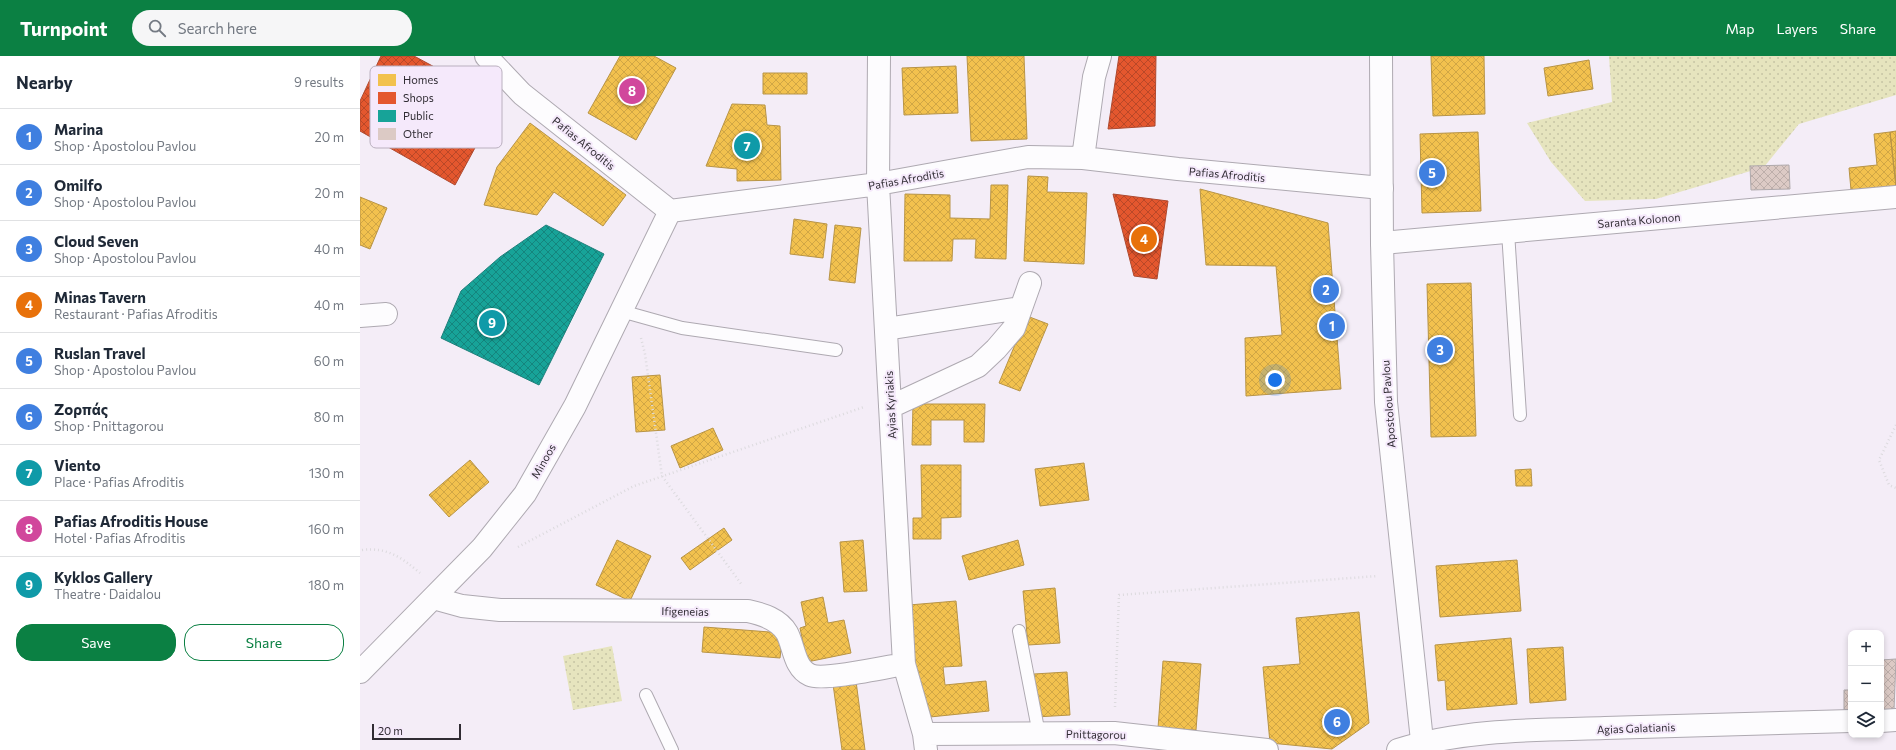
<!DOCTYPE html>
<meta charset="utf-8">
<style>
body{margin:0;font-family:Commissioner,sans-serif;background:#f6f6f7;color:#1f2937}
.controls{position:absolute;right:12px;bottom:12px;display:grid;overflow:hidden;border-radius:8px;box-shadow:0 2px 6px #0003}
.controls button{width:36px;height:36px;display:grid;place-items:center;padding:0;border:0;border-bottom:1px solid #e0e1e3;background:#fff;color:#1f2937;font:20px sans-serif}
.scale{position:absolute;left:12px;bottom:10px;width:89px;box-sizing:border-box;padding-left:4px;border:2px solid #302c33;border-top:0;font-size:11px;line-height:14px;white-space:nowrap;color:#302c33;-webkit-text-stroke:3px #f5e9fb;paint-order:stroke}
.you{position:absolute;left:915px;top:324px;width:14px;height:14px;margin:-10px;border:3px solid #fff;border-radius:50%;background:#1a73e8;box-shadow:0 0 0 6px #1a73e833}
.badge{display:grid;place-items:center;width:26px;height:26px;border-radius:50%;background:#0b8043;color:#fff;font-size:13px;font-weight:700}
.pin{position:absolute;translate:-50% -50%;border:2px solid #fff;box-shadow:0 1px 4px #0006}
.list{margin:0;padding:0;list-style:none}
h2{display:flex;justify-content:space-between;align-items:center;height:52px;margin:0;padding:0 16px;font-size:17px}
h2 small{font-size:13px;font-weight:400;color:#747a83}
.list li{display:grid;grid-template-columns:26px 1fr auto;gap:12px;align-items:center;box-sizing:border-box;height:56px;padding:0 16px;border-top:1px solid #e0e1e3}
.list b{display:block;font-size:15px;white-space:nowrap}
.list p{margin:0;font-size:13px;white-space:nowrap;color:#747a83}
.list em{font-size:13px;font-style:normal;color:#747a83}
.actions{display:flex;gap:8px;padding:12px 16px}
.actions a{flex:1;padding:9px 0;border:1px solid #0b8043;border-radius:16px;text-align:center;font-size:14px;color:#0b8043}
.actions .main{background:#0b8043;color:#fff}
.icon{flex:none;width:22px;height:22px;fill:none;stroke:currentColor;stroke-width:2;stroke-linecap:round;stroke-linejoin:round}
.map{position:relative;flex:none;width:1536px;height:694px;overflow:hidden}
header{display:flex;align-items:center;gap:24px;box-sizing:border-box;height:56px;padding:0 20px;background:#0b8043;color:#fff}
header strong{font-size:19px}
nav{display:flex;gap:22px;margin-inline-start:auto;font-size:14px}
.search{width:280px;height:36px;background:#f6f6f7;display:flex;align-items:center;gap:10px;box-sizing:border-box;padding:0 14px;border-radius:22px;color:#747a83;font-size:15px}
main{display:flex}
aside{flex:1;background:#fff}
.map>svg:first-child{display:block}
</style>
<header>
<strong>Turnpoint</strong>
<div class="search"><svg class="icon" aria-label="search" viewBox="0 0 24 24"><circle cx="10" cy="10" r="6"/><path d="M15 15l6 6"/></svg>Search here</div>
<nav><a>Map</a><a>Layers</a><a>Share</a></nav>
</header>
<main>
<aside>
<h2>Nearby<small>9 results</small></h2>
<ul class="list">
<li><span class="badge" style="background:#3f7fe0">1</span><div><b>Marina</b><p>Shop · Apostolou Pavlou</p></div><em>20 m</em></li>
<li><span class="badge" style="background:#3f7fe0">2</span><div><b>Omilfo</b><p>Shop · Apostolou Pavlou</p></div><em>20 m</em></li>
<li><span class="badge" style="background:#3f7fe0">3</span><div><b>Cloud Seven</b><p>Shop · Apostolou Pavlou</p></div><em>40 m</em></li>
<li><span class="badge" style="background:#e8710a">4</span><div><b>Minas Tavern</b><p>Restaurant · Pafias Afroditis</p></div><em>40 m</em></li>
<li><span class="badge" style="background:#3f7fe0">5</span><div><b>Ruslan Travel</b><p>Shop · Apostolou Pavlou</p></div><em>60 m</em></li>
<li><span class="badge" style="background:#3f7fe0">6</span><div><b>Ζορπάς</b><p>Shop · Pnittagorou</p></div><em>80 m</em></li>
<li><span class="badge" style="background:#0f9aa8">7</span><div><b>Viento</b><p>Place · Pafias Afroditis</p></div><em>130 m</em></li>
<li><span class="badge" style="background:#d1479c">8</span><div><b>Pafias Afroditis House</b><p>Hotel · Pafias Afroditis</p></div><em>160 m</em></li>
<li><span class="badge" style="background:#0f9aa8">9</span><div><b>Kyklos Gallery</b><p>Theatre · Daidalou</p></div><em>180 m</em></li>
</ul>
<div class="actions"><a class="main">Save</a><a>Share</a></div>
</aside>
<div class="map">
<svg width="1536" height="694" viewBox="0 0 1536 694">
<defs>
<pattern id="grass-dots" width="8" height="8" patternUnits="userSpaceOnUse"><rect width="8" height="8" fill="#e6e4be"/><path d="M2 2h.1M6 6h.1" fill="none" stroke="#c6c4a4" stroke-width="1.8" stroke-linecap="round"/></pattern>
<pattern id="homes-cross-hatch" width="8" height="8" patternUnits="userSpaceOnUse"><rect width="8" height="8" fill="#f2c14e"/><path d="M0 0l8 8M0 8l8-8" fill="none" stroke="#d0a645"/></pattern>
<pattern id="shops-cross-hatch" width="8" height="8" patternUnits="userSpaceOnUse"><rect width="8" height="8" fill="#e4572e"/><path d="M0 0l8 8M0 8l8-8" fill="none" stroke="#b94828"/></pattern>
<pattern id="public-cross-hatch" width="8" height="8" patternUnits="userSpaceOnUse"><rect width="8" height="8" fill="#17a398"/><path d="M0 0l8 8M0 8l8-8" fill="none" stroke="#15857d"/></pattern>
<pattern id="building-cross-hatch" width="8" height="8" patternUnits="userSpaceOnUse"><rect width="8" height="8" fill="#dccac5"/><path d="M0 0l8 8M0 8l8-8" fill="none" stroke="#bdaeaa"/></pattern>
</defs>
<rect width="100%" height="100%" fill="#f4edf7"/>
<!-- grass -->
<path fill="url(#grass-dots)" d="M 1249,0 L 1536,0 L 1536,39 L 1439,68 L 1404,111 L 1296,143 L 1225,145 L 1191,106 L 1167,67 L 1252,46 Z
M 252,590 L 262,645 L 213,654 L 203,600 Z"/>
<!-- homes -->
<path fill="url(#homes-cross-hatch)" stroke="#b89446" d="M 260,0 L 294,0 L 316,12 L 276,84 L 228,57 Z
M 607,0 L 664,0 L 667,83 L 611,85 Z
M 1071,0 L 1124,0 L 1125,58 L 1073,60 Z
M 1229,4 L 1233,33 L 1188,40 L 1184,12 Z
M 596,10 L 598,57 L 544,59 L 542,12 Z
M 403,17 L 447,17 L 447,38 L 403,38 Z
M 372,48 L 405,49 L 407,69 L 420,70 L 421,124 L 377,125 L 377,113 L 346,110 Z
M 170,67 L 266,139 L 243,170 L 194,136 L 177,159 L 124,149 L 137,111 Z
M 1536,75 L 1536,130 L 1530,76 Z
M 1118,76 L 1121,155 L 1062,157 L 1060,78 Z
M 1530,76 L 1536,130 L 1491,134 L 1489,112 L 1517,109 L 1514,78 Z
M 668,120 L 688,121 L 687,136 L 727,137 L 724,208 L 664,205 Z
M 631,129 L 648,129 L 646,203 L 615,202 L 616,183 L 593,183 L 592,205 L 544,205 L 545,138 L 590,139 L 590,162 L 630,163 Z
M 840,133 L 968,167 L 981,333 L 886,340 L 885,282 L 922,279 L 916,210 L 846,209 Z
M 0,141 L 27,152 L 10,193 L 0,189 Z
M 434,163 L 467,168 L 463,202 L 430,198 Z
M 475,169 L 501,172 L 495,227 L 469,224 Z
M 1111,227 L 1116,380 L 1071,381 L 1067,228 Z
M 667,260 L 688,268 L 660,335 L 639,327 Z
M 300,319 L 305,374 L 276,376 L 272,321 Z
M 553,348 L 625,348 L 624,386 L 604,386 L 604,364 L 571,364 L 571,389 L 552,389 Z
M 353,372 L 363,394 L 320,412 L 311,390 Z
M 110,404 L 129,426 L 89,461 L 69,439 Z
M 724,407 L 729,444 L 680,450 L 675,413 Z
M 561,409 L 601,409 L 601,461 L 581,462 L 581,483 L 553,483 L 553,462 L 562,462 Z
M 1171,413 L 1172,430 L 1156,430 L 1155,414 Z
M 364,472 L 372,484 L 330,514 L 321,502 Z
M 257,484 L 291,500 L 270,545 L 236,529 Z
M 503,484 L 507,535 L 484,536 L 480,486 Z
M 658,484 L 664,509 L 609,524 L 602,500 Z
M 1157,504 L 1161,555 L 1080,561 L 1076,510 Z
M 695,532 L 700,587 L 668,589 L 663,535 Z
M 463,541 L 468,567 L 484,564 L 491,597 L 447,606 L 440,572 L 446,570 L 441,546 Z
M 596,545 L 602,610 L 583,611 L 585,629 L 626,625 L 629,655 L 560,662 L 549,549 Z
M 999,556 L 1009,667 L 972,693 L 910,687 L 903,611 L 940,608 L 936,562 Z
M 344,571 L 423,577 L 420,602 L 342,596 Z
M 1151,582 L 1157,648 L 1087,654 L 1085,624 L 1078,625 L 1075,589 Z
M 1203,591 L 1206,644 L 1170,647 L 1167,593 Z
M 803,605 L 841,608 L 836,674 L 798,672 Z
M 707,616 L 710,659 L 676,661 L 674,618 Z
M 496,625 L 505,694 L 482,694 L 473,628 Z"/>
<!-- shops -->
<path fill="url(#shops-cross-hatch)" stroke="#ae4a30" d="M 21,0 L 54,0 L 93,21 L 138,49 L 95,129 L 0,75 L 0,45 Z
M 759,0 L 796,0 L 795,70 L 748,73 Z
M 753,138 L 808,145 L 797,223 L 774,220 Z"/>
<!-- public -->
<path fill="url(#public-cross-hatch)" stroke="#1e7f7a" d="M 186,169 L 244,198 L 179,329 L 81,282 L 101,235 L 140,201 Z"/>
<!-- building -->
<path fill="url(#building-cross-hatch)" stroke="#afa9ab" d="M 1429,109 L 1430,133 L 1391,134 L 1390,110 Z
M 1536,603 L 1534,654 L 1521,654 L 1521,604 Z
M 1484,634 L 1491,634 L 1491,655 L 1484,655 Z"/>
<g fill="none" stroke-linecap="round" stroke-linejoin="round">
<defs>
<path id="lane" d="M 1148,176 L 1160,359
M 261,255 L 322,272 L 476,294
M 659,575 L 679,678
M 286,639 L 312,694"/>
<path id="street" d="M 126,0 L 162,38 L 310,155 L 518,128 L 668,101 L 723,102 L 818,113 L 1022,132
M 519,0 L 518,128 L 544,608 L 564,678 L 566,694
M 723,102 L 734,21 L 740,0
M 1022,187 L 1536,141
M 0,260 L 26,258
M 526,273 L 661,252
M 530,351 L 618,310 L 636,293 L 654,272 L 670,227
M 73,542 L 102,550 L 140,554 L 388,555 C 402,558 419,563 427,577 C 434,590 434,612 450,619 C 463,625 526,611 544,608
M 0,616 L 122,492 L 165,438 L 215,350 L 310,155
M 1521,665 L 1536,664
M 564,678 L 754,677 L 907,694
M 1038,694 C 1104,673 1177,674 1245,672 C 1327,670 1409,668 1491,665"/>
<path id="secondary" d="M 1021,0 L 1022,187 L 1026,346 L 1063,694"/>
</defs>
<!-- lane casing -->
<use href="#lane" stroke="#aea9b1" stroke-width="14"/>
<!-- street casing -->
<use href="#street" stroke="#aea9b1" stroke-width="24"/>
<!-- secondary casing -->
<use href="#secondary" stroke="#aea9b1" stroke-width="24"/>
<!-- path -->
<path stroke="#dcdade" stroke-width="2.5" stroke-dasharray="1 3" stroke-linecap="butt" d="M 281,282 L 285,298 L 302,420 L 382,529
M 1536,369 L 1519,404 L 1529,429 L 1536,432
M 158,491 L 274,430 L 504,351
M 2,494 C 27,491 41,501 60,517
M 755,651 L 759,539 L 1018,520"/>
<!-- lane -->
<use href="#lane" stroke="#fdfcfe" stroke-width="12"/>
<!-- street -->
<use href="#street" stroke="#fdfcfe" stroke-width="22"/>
<!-- secondary -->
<use href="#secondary" stroke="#fdfcfe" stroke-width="22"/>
</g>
<g text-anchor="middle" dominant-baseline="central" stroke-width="4" stroke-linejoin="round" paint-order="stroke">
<!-- street labels -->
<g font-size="11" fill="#302c33" stroke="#f5e9fb">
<text transform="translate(224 87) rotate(39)">Pafias Afroditis</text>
<text transform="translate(867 118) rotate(5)">Pafias Afroditis</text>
<text transform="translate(546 123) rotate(-10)">Pafias Afroditis</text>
<text transform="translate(1279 164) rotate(-5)">Saranta Kolonon</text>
<text transform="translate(1028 348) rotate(-94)">Apostolou Pavlou</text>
<text transform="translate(530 349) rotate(-93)">Ayias Kyriakis</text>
<text transform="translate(183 405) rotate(-60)">Minoos</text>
<text transform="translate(325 555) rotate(1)">Ifigeneias</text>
<text transform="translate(1276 672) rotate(-2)">Agias Galatianis</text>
<text transform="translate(736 678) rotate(1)">Pnittagorou</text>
</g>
</g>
<!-- legend -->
<rect x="10" y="10" width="132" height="82" rx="6" fill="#f5e9fb" stroke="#bab0bf" stroke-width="1"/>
<rect x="18" y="18" width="18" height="12" fill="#f2c14e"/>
<rect x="18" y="36" width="18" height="12" fill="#e4572e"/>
<rect x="18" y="54" width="18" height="12" fill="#17a398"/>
<rect x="18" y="72" width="18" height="12" fill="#dccac5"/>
<g font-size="11" fill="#302c33">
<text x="43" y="28">Homes</text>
<text x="43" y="46">Shops</text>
<text x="43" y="64">Public</text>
<text x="43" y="82">Other</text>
</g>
</svg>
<div class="controls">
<button>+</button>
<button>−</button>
<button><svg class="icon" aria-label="layers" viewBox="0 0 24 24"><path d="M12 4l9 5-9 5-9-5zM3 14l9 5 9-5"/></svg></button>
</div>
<div class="scale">20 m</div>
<div class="you"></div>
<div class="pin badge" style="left:972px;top:270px;background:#3f7fe0">1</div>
<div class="pin badge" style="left:966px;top:234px;background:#3f7fe0">2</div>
<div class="pin badge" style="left:1080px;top:294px;background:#3f7fe0">3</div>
<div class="pin badge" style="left:784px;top:183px;background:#e8710a">4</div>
<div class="pin badge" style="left:1072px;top:117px;background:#3f7fe0">5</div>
<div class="pin badge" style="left:977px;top:666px;background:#3f7fe0">6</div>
<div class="pin badge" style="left:387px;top:90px;background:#0f9aa8">7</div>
<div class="pin badge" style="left:272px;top:35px;background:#d1479c">8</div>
<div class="pin badge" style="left:132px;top:267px;background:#0f9aa8">9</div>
</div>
</main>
